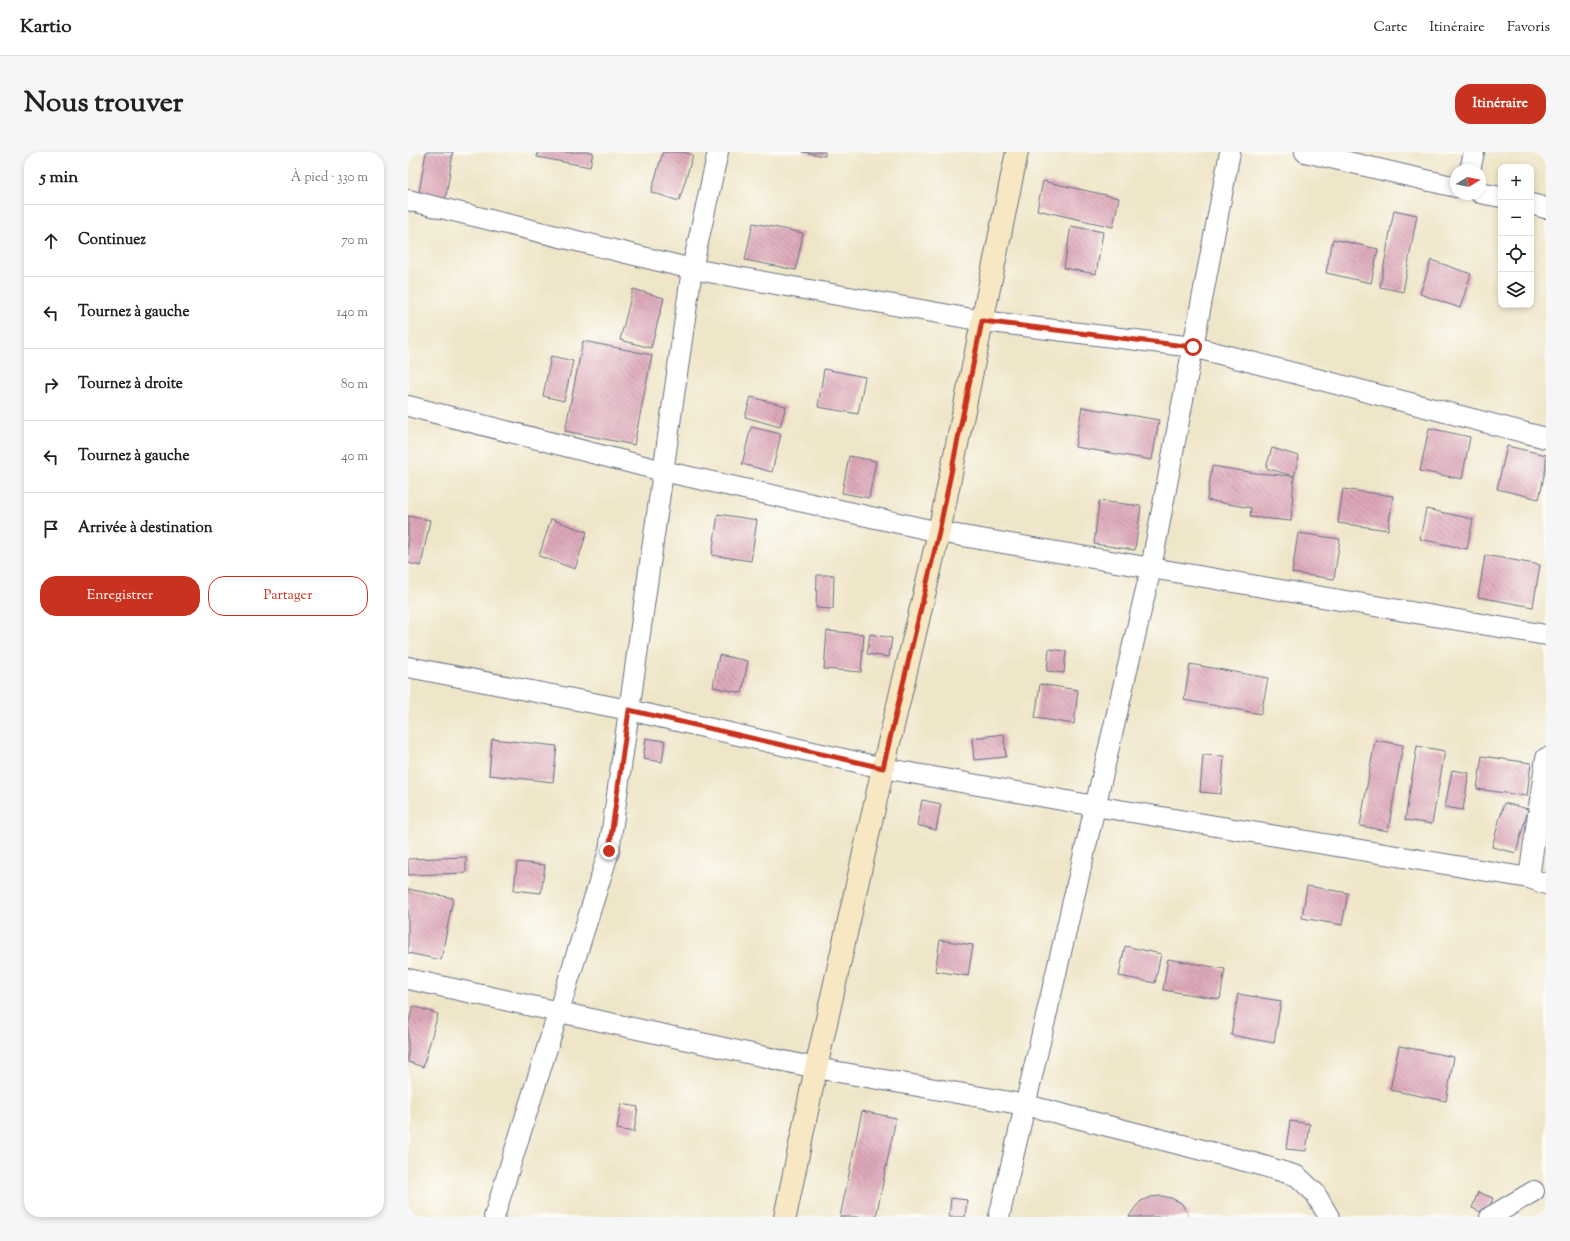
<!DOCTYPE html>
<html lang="fr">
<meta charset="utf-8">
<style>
body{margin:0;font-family:"Sorts Mill Goudy",serif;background:#f6f6f6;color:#202124}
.controls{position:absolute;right:12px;top:12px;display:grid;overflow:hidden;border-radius:8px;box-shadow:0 2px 6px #0003}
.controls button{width:36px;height:36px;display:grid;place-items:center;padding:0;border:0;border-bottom:1px solid #e0e0e0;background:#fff;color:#202124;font:20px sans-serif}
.compass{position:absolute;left:1042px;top:12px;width:36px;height:36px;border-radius:50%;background:#fff;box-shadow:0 2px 6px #0003;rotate:80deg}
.stop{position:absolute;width:12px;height:12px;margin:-9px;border:3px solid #c8321e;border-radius:50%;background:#fff}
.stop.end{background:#c8321e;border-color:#fff;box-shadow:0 1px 4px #0008}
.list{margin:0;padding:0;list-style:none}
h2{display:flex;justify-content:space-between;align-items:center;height:52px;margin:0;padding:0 16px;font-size:17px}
h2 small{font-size:13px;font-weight:400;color:#757577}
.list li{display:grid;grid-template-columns:26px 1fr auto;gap:12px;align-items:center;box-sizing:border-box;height:72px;padding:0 16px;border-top:1px solid #e0e0e0}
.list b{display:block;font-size:15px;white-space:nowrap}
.list em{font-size:13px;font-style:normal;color:#757577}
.actions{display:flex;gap:8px;padding:12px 16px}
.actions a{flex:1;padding:9px 0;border:1px solid #c8321e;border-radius:16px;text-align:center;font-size:14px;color:#c8321e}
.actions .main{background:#c8321e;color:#fff}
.icon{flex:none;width:22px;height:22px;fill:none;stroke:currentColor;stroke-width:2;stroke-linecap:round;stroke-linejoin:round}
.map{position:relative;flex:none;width:1138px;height:1065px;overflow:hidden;border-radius:16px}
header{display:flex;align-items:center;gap:24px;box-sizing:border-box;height:56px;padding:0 20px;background:#fff;border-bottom:1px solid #e0e0e0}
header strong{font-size:19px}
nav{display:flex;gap:22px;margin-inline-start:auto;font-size:14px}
.intro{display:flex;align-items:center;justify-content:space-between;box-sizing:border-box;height:96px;padding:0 24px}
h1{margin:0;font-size:28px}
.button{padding:10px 18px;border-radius:16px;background:#c8321e;color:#fff;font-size:14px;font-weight:700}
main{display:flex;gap:24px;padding:0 24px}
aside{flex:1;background:#fff;border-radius:16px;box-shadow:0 2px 6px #0003}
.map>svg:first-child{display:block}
</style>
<header>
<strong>Kartio</strong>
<nav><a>Carte</a><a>Itinéraire</a><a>Favoris</a></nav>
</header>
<div class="intro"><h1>Nous trouver</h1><a class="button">Itinéraire</a></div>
<main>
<aside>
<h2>5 min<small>À pied · 330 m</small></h2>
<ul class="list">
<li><svg class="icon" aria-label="ahead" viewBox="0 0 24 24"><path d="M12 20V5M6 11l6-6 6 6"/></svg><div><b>Continuez</b></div><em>70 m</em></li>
<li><svg class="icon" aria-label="left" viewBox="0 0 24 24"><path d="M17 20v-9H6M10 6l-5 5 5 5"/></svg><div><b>Tournez à gauche</b></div><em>140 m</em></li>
<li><svg class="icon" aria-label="right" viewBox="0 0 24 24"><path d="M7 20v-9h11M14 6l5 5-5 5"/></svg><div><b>Tournez à droite</b></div><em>80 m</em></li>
<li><svg class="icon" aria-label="left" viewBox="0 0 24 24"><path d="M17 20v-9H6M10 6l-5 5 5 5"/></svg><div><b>Tournez à gauche</b></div><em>40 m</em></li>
<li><svg class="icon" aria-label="arrive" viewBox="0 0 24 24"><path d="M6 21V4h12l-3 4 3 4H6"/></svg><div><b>Arrivée à destination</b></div></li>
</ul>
<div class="actions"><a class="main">Enregistrer</a><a>Partager</a></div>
</aside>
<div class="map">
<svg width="1138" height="1065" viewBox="0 0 1138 1065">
<defs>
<pattern id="building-back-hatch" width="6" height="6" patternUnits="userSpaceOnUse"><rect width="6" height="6" fill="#dea8b9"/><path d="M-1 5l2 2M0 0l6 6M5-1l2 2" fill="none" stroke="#b3899a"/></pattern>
</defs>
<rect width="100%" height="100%" fill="#fdfcf7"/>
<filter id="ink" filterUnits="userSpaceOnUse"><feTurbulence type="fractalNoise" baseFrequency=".025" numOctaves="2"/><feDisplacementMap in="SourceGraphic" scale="8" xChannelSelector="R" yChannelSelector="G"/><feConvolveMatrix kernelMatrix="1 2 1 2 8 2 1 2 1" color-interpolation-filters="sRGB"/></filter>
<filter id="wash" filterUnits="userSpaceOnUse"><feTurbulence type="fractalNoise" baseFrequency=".012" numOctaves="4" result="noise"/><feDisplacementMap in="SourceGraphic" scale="16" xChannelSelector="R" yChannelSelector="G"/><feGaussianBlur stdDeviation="0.9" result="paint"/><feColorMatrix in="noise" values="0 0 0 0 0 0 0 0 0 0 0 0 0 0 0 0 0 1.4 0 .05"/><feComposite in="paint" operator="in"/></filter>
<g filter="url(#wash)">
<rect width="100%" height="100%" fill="#efe5c8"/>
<g id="blocks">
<!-- building -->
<path fill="url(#building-back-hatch)" d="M 18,0 L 45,0 L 37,51 L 10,46 Z
M 130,0 L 185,0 L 182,15 L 129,5 Z
M 255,0 L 275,0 L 285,3 L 271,49 L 243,40 Z
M 394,0 L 417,0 L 417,4 Z
M 635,29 L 711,46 L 705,75 L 629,58 Z
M 986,58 L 1009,63 L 995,140 L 972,135 Z
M 345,71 L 395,81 L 388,118 L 337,108 Z
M 663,74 L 695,80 L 688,122 L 656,116 Z
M 925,87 L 970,97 L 963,131 L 918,121 Z
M 1023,108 L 1063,122 L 1052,156 L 1012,142 Z
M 225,137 L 256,146 L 243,196 L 212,188 Z
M 175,189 L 244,203 L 226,293 L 157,279 Z
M 143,204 L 165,209 L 156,249 L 135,244 Z
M 416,217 L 457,225 L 450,262 L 410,255 Z
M 343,245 L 378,254 L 372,275 L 337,265 Z
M 674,255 L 751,268 L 744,308 L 667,295 Z
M 343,275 L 373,282 L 364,320 L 334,312 Z
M 1021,276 L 1062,285 L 1054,327 L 1012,319 Z
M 1099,294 L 1138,303 L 1138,315 L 1131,347 L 1089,337 Z
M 864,296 L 891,304 L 886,324 L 858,316 Z
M 441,304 L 468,309 L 461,346 L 434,341 Z
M 804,314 L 848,321 L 886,324 L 883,369 L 842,365 L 843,356 L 799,348 Z
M 935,337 L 985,344 L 980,378 L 930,371 Z
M 691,349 L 733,354 L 727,398 L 686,392 Z
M 1018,357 L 1065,367 L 1059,397 L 1012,387 Z
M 310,362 L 349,368 L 343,409 L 304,403 Z
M 0,364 L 22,368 L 13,414 L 0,411 Z
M 143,367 L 179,380 L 167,417 L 131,404 Z
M 890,381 L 932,387 L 926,427 L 884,421 Z
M 1077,403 L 1132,413 L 1125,455 L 1070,445 Z
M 409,423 L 426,423 L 425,457 L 408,456 Z
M 419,479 L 456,482 L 453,520 L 416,517 Z
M 462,482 L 484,486 L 481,505 L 459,502 Z
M 641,497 L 658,499 L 656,521 L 639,519 Z
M 311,503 L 340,509 L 334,541 L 305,535 Z
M 782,512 L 860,526 L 853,562 L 776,548 Z
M 632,532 L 670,538 L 666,572 L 627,566 Z
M 596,582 L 598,605 L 566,608 L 564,586 Z
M 238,586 L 257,589 L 254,610 L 235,607 Z
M 84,587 L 149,594 L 145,630 L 81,623 Z
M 967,588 L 995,593 L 980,679 L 952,674 Z
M 1009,594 L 1037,599 L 1024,672 L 997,668 Z
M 795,603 L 816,604 L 813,642 L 792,640 Z
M 1074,604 L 1123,611 L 1119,644 L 1069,637 Z
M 1044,618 L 1061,621 L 1055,658 L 1037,655 Z
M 514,648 L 533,652 L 528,678 L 509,673 Z
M 1096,651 L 1120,657 L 1108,701 L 1084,695 Z
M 58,705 L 58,721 L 0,723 L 0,707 Z
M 109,710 L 137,713 L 133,741 L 106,738 Z
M 899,734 L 940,741 L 934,773 L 894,766 Z
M 0,737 L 45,746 L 33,808 L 0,801 Z
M 532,788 L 565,793 L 560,824 L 527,819 Z
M 717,794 L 753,802 L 747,831 L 711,824 Z
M 760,807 L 817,817 L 812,847 L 755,838 Z
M 830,842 L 873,849 L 866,891 L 823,883 Z
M 5,854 L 30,862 L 15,915 L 0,910 L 0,873 Z
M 991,894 L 1046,905 L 1038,949 L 982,938 Z
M 213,952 L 230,955 L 226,980 L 209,977 Z
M 454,959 L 488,966 L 468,1065 L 432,1065 Z
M 882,969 L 902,972 L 898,999 L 878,997 Z
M 1070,1040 L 1085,1046 L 1078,1062 L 1064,1056 Z
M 753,1044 L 763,1046 L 773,1051 L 779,1060 L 781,1065 L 721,1065 L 726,1057 L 733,1049 L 743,1045 Z
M 543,1046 L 559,1048 L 557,1065 L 541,1065 Z"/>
</g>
</g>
<g filter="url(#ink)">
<use href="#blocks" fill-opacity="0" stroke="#656f83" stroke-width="1"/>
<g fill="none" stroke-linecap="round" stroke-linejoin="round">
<defs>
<path id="street" d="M 897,0 L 1048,35
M 1062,18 L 1066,0
M 1072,41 L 1093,45
M 0,48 L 284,117 L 575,169 L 785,195 L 1138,286
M 1123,52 L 1138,56
M 0,254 L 255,319 L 531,380 L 1138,483
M 0,515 L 221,558 L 475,616 L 687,654 L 1121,726 L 1138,732
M 1121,726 L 1138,606
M 0,827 L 408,916 L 618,953 L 849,1012 L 889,1024 L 907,1041 L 921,1065
M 86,1065 L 201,699 L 284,117 L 310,0
M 591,1065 L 743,416 L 822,0
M 1082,1065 L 1126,1039"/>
<path id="secondary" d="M 377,1065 L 408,916 L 475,616 L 531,380 L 609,0"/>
</defs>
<!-- street casing -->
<use href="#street" stroke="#656f83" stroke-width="22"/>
<!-- secondary casing -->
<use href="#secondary" stroke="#656f83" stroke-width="24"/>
<!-- street -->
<use href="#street" stroke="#fff" stroke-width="20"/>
<!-- secondary -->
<use href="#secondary" stroke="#f7e8c3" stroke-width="22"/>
</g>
</g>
<g fill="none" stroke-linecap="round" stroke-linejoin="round" filter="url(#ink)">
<!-- route -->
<path stroke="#c8321e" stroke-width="5" d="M 201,699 L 221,558 L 475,616 L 531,380 L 574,169 L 785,195"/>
</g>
</svg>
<div class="controls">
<button>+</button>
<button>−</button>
<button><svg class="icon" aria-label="locate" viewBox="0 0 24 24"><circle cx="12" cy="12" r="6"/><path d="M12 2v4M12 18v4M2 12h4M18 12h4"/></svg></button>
<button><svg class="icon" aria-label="layers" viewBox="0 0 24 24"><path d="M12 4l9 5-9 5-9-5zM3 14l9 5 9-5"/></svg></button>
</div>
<svg class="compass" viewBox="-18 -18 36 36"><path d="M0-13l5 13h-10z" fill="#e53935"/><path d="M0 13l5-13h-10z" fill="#757577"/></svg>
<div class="stop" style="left:785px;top:195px"></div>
<div class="stop end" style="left:201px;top:699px"></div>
</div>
</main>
